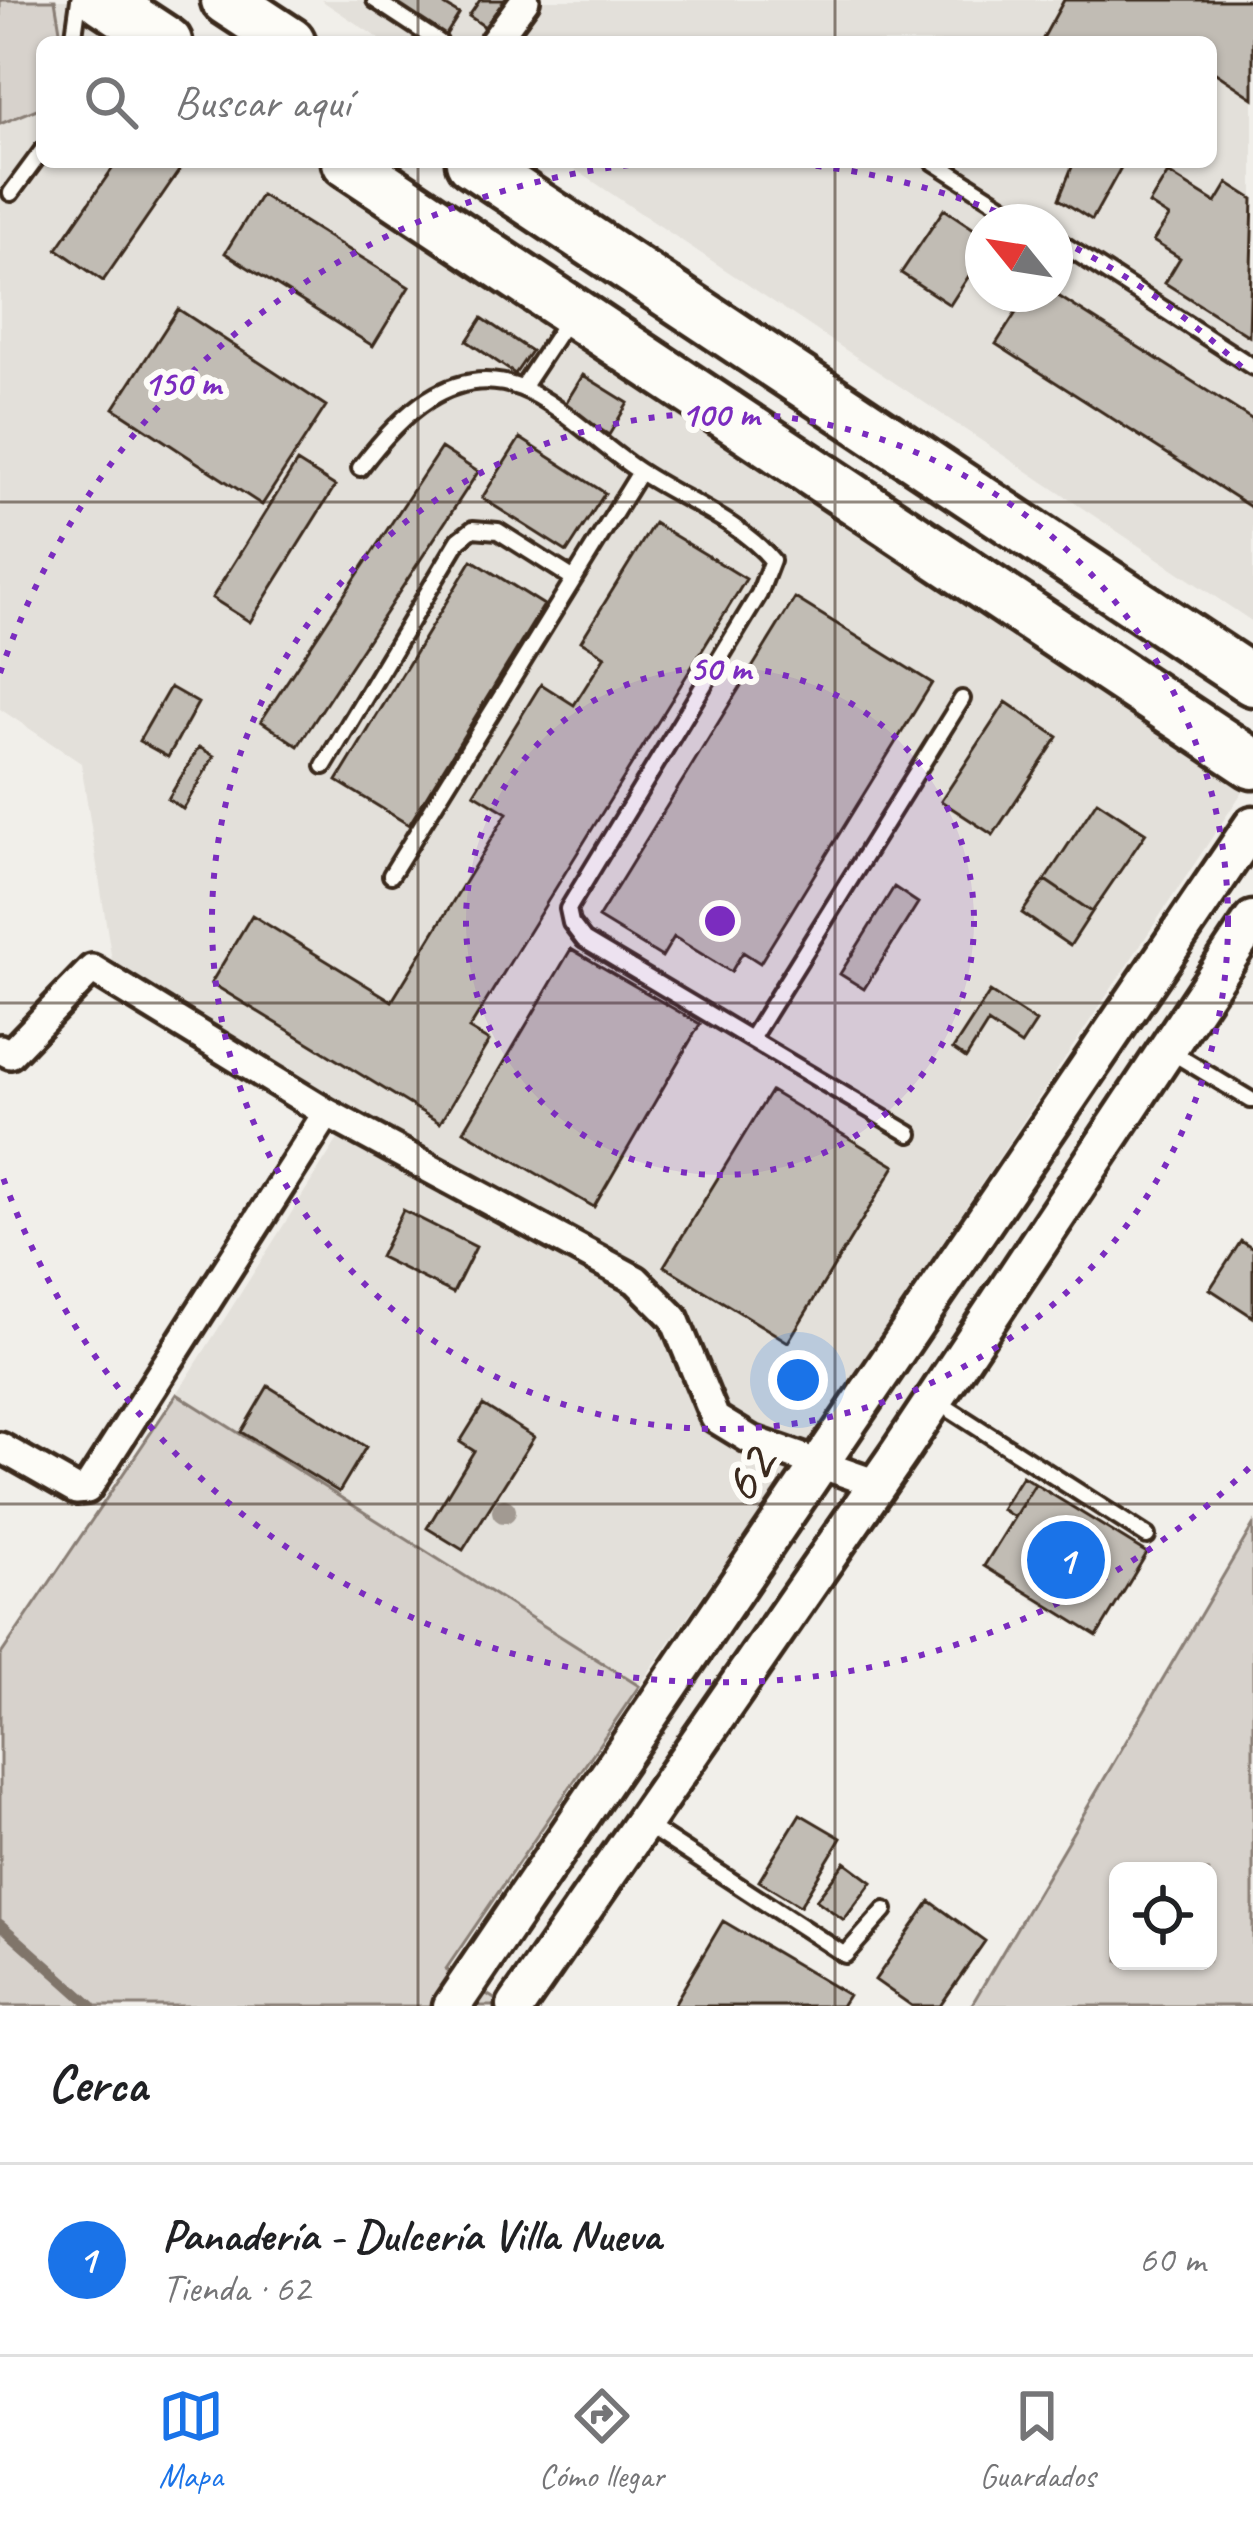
<!DOCTYPE html>
<html lang="es">
<meta charset="utf-8">
<style>
body{margin:0;font-family:Caveat,sans-serif;background:#f2f2f2;color:#202124}
.controls{position:absolute;right:36px;bottom:36px;display:grid;overflow:hidden;border-radius:18px;box-shadow:0 3px 9px #0004}
.controls button{width:108px;height:108px;display:grid;place-items:center;padding:0;border:0;border-bottom:3px solid #e0e0e0;background:#fff;color:#202124;font:60px sans-serif}
.compass{position:absolute;left:965px;top:204px;width:108px;height:108px;border-radius:50%;background:#fff;box-shadow:0 3px 9px #0004;rotate:300deg}
.you{position:absolute;left:798px;top:1380px;width:42px;height:42px;margin:-30px;border:9px solid #fff;border-radius:50%;background:#1a73e8;box-shadow:0 0 0 18px #1a73e833}
.badge{display:grid;place-items:center;width:78px;height:78px;border-radius:50%;background:#1a73e8;color:#fff;font-size:39px;font-weight:700}
.pin{position:absolute;translate:-50% -50%;border:6px solid #fff;box-shadow:0 3px 12px #0006}
.list{margin:0;padding:0;list-style:none}
h2{display:flex;justify-content:space-between;align-items:center;height:156px;margin:0;padding:0 48px;font-size:51px}
h2 small{font-size:39px;font-weight:400;color:#757577}
.list li{display:grid;grid-template-columns:78px 1fr auto;gap:36px;align-items:center;box-sizing:border-box;height:192px;padding:0 48px;border-top:3px solid #e0e0e0}
.list b{display:block;font-size:45px;white-space:nowrap}
.list p{margin:0;font-size:39px;white-space:nowrap;color:#757577}
.list em{font-size:39px;font-style:normal;color:#757577}
.icon{flex:none;width:66px;height:66px;fill:none;stroke:currentColor;stroke-width:2;stroke-linecap:round;stroke-linejoin:round}
.map{position:relative;flex:none;width:1253px;height:2006px;overflow:hidden}
.search{position:absolute;background:#fff;box-shadow:0 3px 9px #0004;left:36px;right:36px;top:36px;height:132px;display:flex;align-items:center;gap:30px;box-sizing:border-box;padding:0 42px;border-radius:18px;color:#757577;font-size:45px}
.sheet{height:348px;background:#fff}
nav{display:flex;justify-content:space-around;align-items:center;box-sizing:border-box;height:168px;border-top:3px solid #e0e0e0;background:#fff;font-size:33px;color:#757577}
nav a{display:grid;justify-items:center;gap:6px}
nav .on{color:#1a73e8}
.map>svg:first-child{display:block}
</style>
<div class="map">
<svg width="1253" height="2006" viewBox="0 0 1253 2006">
<rect width="100%" height="100%" fill="#f1efea"/>
<filter id="ink" filterUnits="userSpaceOnUse"><feTurbulence type="fractalNoise" baseFrequency=".00833" numOctaves="2"/><feDisplacementMap in="SourceGraphic" scale="24" xChannelSelector="R" yChannelSelector="G"/><feConvolveMatrix kernelMatrix="1 2 1 2 8 2 1 2 1" color-interpolation-filters="sRGB"/></filter>
<g filter="url(#ink)">
<!-- built -->
<path fill="#e3e0da" fill-rule="evenodd" d="M 0,0 L 77,0 L 140,42 L 42,42 L 42,162 L 320,162 L 1249,782 L 816,1432 L 639,1686 L 177,1394 L 350,1120 L 112,961 L 81,763 L 0,709 Z
M 321,0 L 1253,0 L 1253,622 L 564,162 L 1211,162 L 1211,42 L 384,42 ZM 983,222 L 1055,222 L 1055,294 L 983,294 Z"/>
<!-- green -->
<path fill="#d7d2cc" stroke="#897e75" stroke-width="3" fill-rule="evenodd" d="M 0,0 L 55,0 L 62,42 L 42,42 L 42,107 L 0,124 Z
M 177,1394 L 639,1686 L 446,1969 L 506,2006 L 0,2006 L 0,1656 Z
M 1253,1525 L 1253,2006 L 971,2006 ZM 1208,1871 L 1208,1961 L 1118,1961 L 1118,1871 Z"/>
<g fill="none" stroke-linecap="round" stroke-linejoin="round">
<!-- stream -->
<path stroke="#80746b" stroke-width="10" d="M 0,1924 L 92,2006"/>
</g>
<!-- building -->
<path fill="#c1bcb4" stroke="#3b2a1e" stroke-width="3" d="M 383,0 L 436,0 L 459,14 L 444,38 Z
M 480,0 L 513,0 L 491,31 L 469,16 Z
M 1064,0 L 1253,0 L 1253,98 L 1211,70 L 1211,42 L 1041,42 Z
M 117,162 L 185,162 L 103,281 L 57,249 Z
M 1074,162 L 1124,162 L 1092,220 L 1059,199 Z
M 1168,173 L 1216,203 L 1228,183 L 1253,199 L 1249,336 L 1165,283 L 1180,258 L 1153,241 L 1169,217 L 1149,204 Z
M 261,195 L 409,287 L 373,346 L 225,253 Z
M 944,209 L 983,235 L 983,254 L 950,305 L 901,273 Z
M 1028,294 L 1055,294 L 1253,420 L 1252,508 L 996,344 Z
M 178,309 L 326,406 L 262,505 L 114,408 Z
M 482,318 L 531,351 L 515,374 L 467,341 Z
M 583,375 L 628,403 L 609,435 L 564,406 Z
M 520,438 L 605,493 L 567,552 L 482,498 Z
M 441,448 L 478,472 L 298,746 L 261,721 Z
M 297,462 L 335,486 L 250,622 L 212,598 Z
M 654,523 L 746,579 L 469,1029 L 489,1041 L 440,1123 L 211,983 L 252,915 L 392,1001 L 507,813 L 474,793 L 541,684 L 574,705 L 605,656 L 581,641 Z
M 472,560 L 544,605 L 409,825 L 337,781 Z
M 795,598 L 932,683 L 760,963 L 743,952 L 731,972 L 674,937 L 662,957 L 598,918 Z
M 170,687 L 198,703 L 168,757 L 139,741 Z
M 1006,702 L 1058,737 L 993,835 L 941,801 Z
M 199,747 L 214,756 L 183,809 L 168,799 Z
M 1097,801 L 1146,833 L 1092,912 L 1045,880 Z
M 1045,880 L 1092,912 L 1070,946 L 1022,913 Z
M 894,887 L 918,903 L 864,989 L 840,974 Z
M 571,949 L 700,1024 L 594,1207 L 464,1131 Z
M 990,992 L 1036,1022 L 1021,1045 L 988,1023 L 966,1058 L 953,1049 Z
M 771,1091 L 895,1166 L 788,1342 L 664,1266 Z
M 403,1210 L 476,1247 L 453,1293 L 380,1257 Z
M 1241,1241 L 1253,1249 L 1253,1317 L 1210,1289 Z
M 268,1386 L 366,1447 L 339,1492 L 241,1432 Z
M 483,1405 L 534,1437 L 463,1550 L 427,1528 L 474,1451 L 460,1442 Z
M 1022,1476 L 1035,1484 L 1014,1517 L 1001,1509 Z
M 1035,1484 L 1147,1553 L 1097,1636 L 984,1566 Z
M 800,1814 L 841,1838 L 800,1906 L 759,1881 Z
M 845,1862 L 872,1882 L 844,1920 L 816,1900 Z
M 930,1901 L 985,1941 L 940,2006 L 912,2006 L 875,1980 Z
M 723,1921 L 848,1995 L 841,2006 L 673,2006 Z"/>
<g fill="none" stroke-linecap="round" stroke-linejoin="round">
<defs>
<path id="service" d="M 375,0 L 439,42
M 73,42 L 79,0
M 934,162 L 1028,222
M 11,193 L 42,151
M 1055,239 L 1253,367
M 522,388 L 569,317
M 360,468 C 397,419 451,361 521,388 C 560,403 605,450 642,473 C 685,501 739,521 772,560 L 759,594 L 568,909 L 571,923 L 584,940 L 910,1134
M 324,766 L 459,540 L 473,529 L 498,531 L 574,579
M 391,875 L 640,472
M 751,1039 L 962,699
M 1168,1050 L 1251,1100
M 938,1402 L 1147,1536
M 643,1823 L 845,1955 L 885,1910"/>
<path id="minor" d="M 494,42 L 525,0
M 0,1049 L 10,1054 L 92,969 L 327,1113 L 636,1280 L 674,1318 L 715,1418 L 751,1440 L 877,1484
M 0,1447 L 76,1490 L 87,1489 L 327,1113"/>
<path id="tertiary" d="M 452,2006 L 1253,825
M 516,2006 L 899,1453 L 1253,920"/>
<path id="trunk" d="M 103,0 L 167,42
M 226,0 L 290,42
M 347,162 L 1253,764
M 471,162 L 1253,681"/>
</defs>
<!-- service casing -->
<use href="#service" stroke="#3b2a1e" stroke-width="22"/>
<!-- minor casing -->
<use href="#minor" stroke="#3b2a1e" stroke-width="36"/>
<!-- tertiary casing -->
<use href="#tertiary" stroke="#3b2a1e" stroke-width="45"/>
<!-- trunk casing -->
<use href="#trunk" stroke="#3b2a1e" stroke-width="57"/>
<!-- service -->
<use href="#service" stroke="#fdfcf7" stroke-width="14"/>
<!-- minor -->
<use href="#minor" stroke="#fdfcf7" stroke-width="27"/>
<!-- tertiary -->
<use href="#tertiary" stroke="#fdfcf7" stroke-width="36"/>
<!-- trunk -->
<use href="#trunk" stroke="#fdfcf7" stroke-width="48"/>
</g>
<!-- trees -->
<circle fill="#a29a92" cx="504" cy="1511" r="12"/>
</g>
<!-- grid -->
<path fill="none" stroke="#3b2a1e" stroke-width="3" stroke-opacity="0.55" d="M 418,0 L 418,42M 835,0 L 835,42M 418,162 L 418,2006M 835,162 L 835,2006M 0,502 L 1253,502M 0,1003 L 1253,1003M 0,1504 L 1253,1504"/>
<!-- distance rings -->
<circle cx="720" cy="921" r="254" fill="#7b2cbf" fill-opacity=".12"/>
<g fill="none" stroke="#7b2cbf" stroke-width="6" stroke-dasharray="6 12">
<circle cx="720" cy="921" r="254"/>
<circle cx="720" cy="921" r="508"/>
<path d="M1249 1468A761 761 0 0 1 0 1169M0 673A761 761 0 0 1 660 162M780 162A761 761 0 0 1 1017 220M1060 240A761 761 0 0 1 1249 374"/>
</g>
<g text-anchor="middle" dominant-baseline="central" stroke-width="12" stroke-linejoin="round" paint-order="stroke">
<!-- street labels -->
<g font-size="60" fill="#3b2a1e" stroke="#fdfcf7">
<text transform="translate(747 1474) rotate(-56)">62</text>
</g>
</g>
<circle cx="720" cy="921" r="18" fill="#7b2cbf" stroke="#fdfcf7" stroke-width="6"/>
<g font-size="36" text-anchor="middle" font-weight="bold" fill="#7b2cbf" stroke="#fdfcf7" stroke-width="12" stroke-linejoin="round" paint-order="stroke">
<text x="182" y="395">150 m</text>
<text x="720" y="426">100 m</text>
<text x="720" y="680">50 m</text>
</g>
</svg>
<div class="controls">
<button><svg class="icon" aria-label="locate" viewBox="0 0 24 24"><circle cx="12" cy="12" r="6"/><path d="M12 2v4M12 18v4M2 12h4M18 12h4"/></svg></button>
</div>
<svg class="compass" viewBox="-18 -18 36 36"><path d="M0-13l5 13h-10z" fill="#e53935"/><path d="M0 13l5-13h-10z" fill="#757577"/></svg>
<div class="you"></div>
<div class="pin badge" style="left:1066px;top:1560px">1</div>
<div class="search"><svg class="icon" aria-label="search" viewBox="0 0 24 24"><circle cx="10" cy="10" r="6"/><path d="M15 15l6 6"/></svg>Buscar aquí</div>
</div>
<section class="sheet">
<h2>Cerca<small></small></h2>
<ul class="list">
<li><span class="badge">1</span><div><b>Panadería - Dulcería Villa Nueva</b><p>Tienda · 62</p></div><em>60 m</em></li>
</ul>
</section>
<nav>
<a class="on"><svg class="icon" aria-label="map" viewBox="0 0 24 24"><path d="M3 6l6-2 6 2 6-2v14l-6 2-6-2-6 2zM9 4v14M15 6v14"/></svg>Mapa</a>
<a><svg class="icon" aria-label="directions" viewBox="0 0 24 24"><path d="M12 3l9 9-9 9-9-9zM9 14v-3h6M13 9l2 2-2 2"/></svg>Cómo llegar</a>
<a><svg class="icon" aria-label="saved" viewBox="0 0 24 24"><path d="M7 4h10v16l-5-4-5 4z"/></svg>Guardados</a>
</nav>
